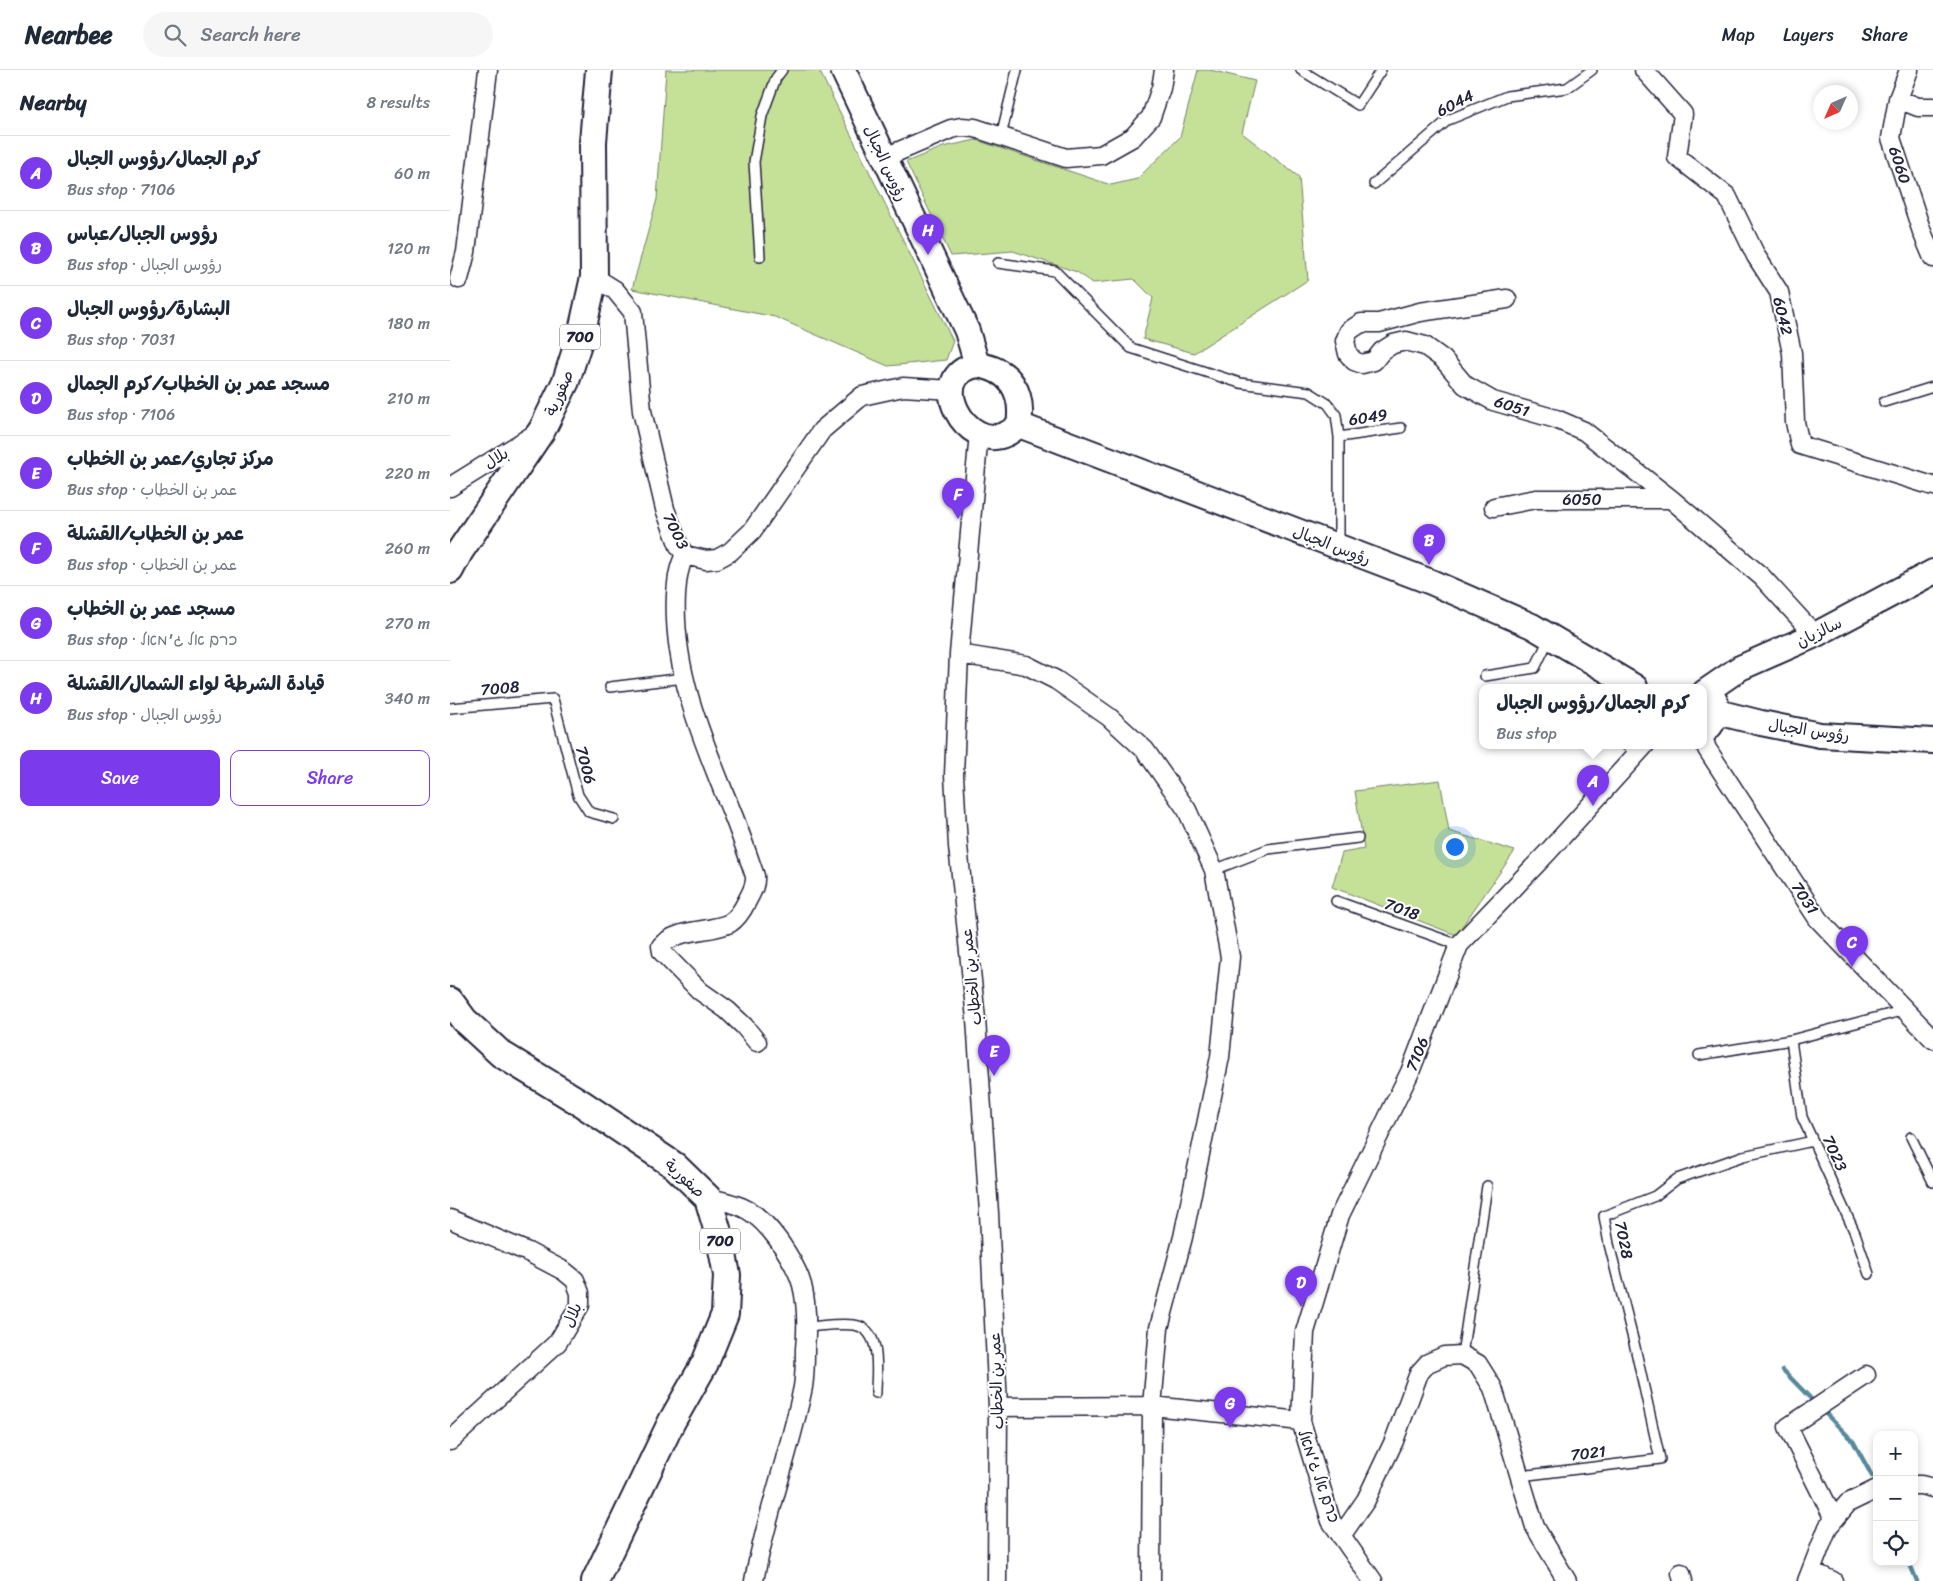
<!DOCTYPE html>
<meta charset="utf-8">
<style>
body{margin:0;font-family:Sriracha,"Playpen Sans Arabic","Playpen Sans Hebrew",sans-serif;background:#f6f6f7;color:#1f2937}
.controls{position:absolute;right:15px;bottom:15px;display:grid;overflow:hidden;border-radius:10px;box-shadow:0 2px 8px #0003}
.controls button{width:45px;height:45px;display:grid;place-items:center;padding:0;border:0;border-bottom:1px solid #e0e1e3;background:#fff;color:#1f2937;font:25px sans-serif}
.compass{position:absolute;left:1363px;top:15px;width:45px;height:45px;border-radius:50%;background:#fff;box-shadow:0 2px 8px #0003;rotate:225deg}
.you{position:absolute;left:1004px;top:776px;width:18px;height:18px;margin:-12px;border:4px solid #fff;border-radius:50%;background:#1a73e8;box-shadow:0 0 0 8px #1a73e833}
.badge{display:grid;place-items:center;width:32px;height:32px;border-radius:50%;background:#7c3aed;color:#fff;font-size:16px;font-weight:700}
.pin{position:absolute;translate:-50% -41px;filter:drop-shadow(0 1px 2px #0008)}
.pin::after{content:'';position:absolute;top:26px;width:18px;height:15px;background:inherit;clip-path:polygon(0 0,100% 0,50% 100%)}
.popup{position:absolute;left:1029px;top:614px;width:228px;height:65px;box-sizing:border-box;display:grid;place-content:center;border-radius:10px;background:#fff;filter:drop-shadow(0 1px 4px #0005);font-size:16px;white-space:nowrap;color:#747a83}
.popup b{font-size:19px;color:#1f2937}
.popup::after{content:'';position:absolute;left:50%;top:100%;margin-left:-10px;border:10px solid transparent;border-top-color:#fff}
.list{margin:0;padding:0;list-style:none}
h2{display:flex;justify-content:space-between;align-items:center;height:65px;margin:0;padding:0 20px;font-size:21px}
h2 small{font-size:16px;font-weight:400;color:#747a83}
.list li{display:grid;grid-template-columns:32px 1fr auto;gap:15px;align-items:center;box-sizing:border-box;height:75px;padding:0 20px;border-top:1px solid #e0e1e3}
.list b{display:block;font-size:19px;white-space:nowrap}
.list p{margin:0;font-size:16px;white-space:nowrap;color:#747a83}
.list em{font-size:16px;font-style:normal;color:#747a83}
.actions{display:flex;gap:10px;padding:15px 20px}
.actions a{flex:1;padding:11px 0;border:1px solid #7c3aed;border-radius:10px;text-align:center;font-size:18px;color:#7c3aed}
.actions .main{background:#7c3aed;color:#fff}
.icon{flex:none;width:28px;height:28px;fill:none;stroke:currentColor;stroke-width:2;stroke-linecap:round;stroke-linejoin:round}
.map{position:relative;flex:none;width:1483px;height:1511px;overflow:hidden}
header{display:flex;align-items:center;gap:30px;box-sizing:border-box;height:70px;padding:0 25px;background:#fff;border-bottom:1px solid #e0e1e3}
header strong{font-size:24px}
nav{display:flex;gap:28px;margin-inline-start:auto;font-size:18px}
.search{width:350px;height:45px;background:#f6f6f7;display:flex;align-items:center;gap:12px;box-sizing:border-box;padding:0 18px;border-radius:28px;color:#747a83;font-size:19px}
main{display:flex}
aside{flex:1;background:#fff}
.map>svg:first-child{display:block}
</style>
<header>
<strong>Nearbee</strong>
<div class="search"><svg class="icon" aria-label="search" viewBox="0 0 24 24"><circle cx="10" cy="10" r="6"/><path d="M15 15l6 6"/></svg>Search here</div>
<nav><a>Map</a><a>Layers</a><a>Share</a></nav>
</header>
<main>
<aside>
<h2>Nearby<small>8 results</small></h2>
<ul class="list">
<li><span class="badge">A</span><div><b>كرم الجمال/رؤوس الجبال</b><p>Bus stop · 7106</p></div><em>60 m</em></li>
<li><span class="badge">B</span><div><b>رؤوس الجبال/عباس</b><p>Bus stop · رؤوس الجبال</p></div><em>120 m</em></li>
<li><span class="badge">C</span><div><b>البشارة/رؤوس الجبال</b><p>Bus stop · 7031</p></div><em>180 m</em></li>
<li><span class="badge">D</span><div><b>مسجد عمر بن الخطاب/كرم الجمال</b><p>Bus stop · 7106</p></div><em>210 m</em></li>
<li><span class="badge">E</span><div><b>مركز تجاري/عمر بن الخطاب</b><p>Bus stop · عمر بن الخطاب</p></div><em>220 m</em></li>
<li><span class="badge">F</span><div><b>عمر بن الخطاب/القشلة</b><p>Bus stop · عمر بن الخطاب</p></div><em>260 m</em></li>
<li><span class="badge">G</span><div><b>مسجد عمر بن الخطاب</b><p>Bus stop · כרם אל ג'מאל</p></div><em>270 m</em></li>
<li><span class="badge">H</span><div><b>قيادة الشرطة لواء الشمال/القشلة</b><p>Bus stop · رؤوس الجبال</p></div><em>340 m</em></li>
</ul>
<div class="actions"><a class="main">Save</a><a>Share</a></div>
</aside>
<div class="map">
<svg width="1483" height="1511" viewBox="0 0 1483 1511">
<rect width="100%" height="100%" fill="#fff"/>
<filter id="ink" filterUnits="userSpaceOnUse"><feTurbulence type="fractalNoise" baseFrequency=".02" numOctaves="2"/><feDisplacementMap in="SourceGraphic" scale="10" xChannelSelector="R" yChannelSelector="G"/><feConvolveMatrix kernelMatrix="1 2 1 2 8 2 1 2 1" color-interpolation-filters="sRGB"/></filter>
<g filter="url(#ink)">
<!-- green -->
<path fill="#c5e097" stroke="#748169" d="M 216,0 L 369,0 L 503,271 L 496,290 L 438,296 L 325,247 L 182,219 L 207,129 Z
M 748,0 L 760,0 L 805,11 L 792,63 L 849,107 L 858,210 L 744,283 L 693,269 L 703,228 L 684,209 L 643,213 L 627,202 L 563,181 L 501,186 L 456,92 L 493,77 L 526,70 L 661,115 L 687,109 L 730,67 Z
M 990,710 L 999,761 L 1065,781 L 1006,865 L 882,817 L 892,783 L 914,779 L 905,721 Z"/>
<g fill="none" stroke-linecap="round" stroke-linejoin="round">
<!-- stream -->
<path stroke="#59899a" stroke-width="4.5" d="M 1333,1300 L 1365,1333
M 1372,1340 L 1403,1371 L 1422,1406
M 1459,1492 L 1467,1511"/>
<defs>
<path id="lane" d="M 851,0 L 908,35 L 931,0
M 551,66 L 567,0
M 924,114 L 998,50 L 1057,26 L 1117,18 L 1142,0
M 310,187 L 304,92 L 312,46 L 326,8 L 332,0
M 548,193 L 605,201 L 681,278 L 790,313 L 859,322 L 878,334 L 886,345 L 889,367 L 889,475
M 1434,332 L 1483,317
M 889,367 L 951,358
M 1035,606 L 1085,598 L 1100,567
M 160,617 L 234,608
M 0,638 L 103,629 L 128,725 L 139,742 L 164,749
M 1176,675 L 1187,684
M 764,800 L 818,779 L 908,768
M 886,831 L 1009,875
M 1341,970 L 1352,1047 L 1405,1163 L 1419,1204
M 1249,985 L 1341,970 L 1455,940
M 1461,1067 L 1483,1112
M 357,1257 C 372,1256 389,1253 404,1255 C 433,1259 426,1302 426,1323
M 1012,1285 L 1037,1116
M 1070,1406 L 1210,1389 L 1185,1277 L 1159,1174 L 1154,1146 L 1205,1126 L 1227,1109 L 1293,1086 L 1363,1071"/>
<path id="street" d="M 1194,0 L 1233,44 L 1227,87 L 1277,126 L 1306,186 L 1329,222 L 1342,283 L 1345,352 L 1350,375 L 1483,416
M 1459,0 L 1448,29 L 1441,68 L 1472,162 L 1483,188
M 1448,29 L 1468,37 L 1483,37
M 433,88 L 501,59 L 511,57 L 525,58 L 616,88 L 651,85 L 683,67 L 701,47 L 711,18 L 714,0
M 144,207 L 165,220 L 183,242 L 192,341 L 215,439 L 229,476 L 235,485 L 256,490 L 267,489 L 280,482 L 302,461 L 372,360 L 412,326 L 453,317 L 502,320
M 9,209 L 16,182 L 38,0
M 1057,229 L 970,242 L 929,253 L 911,253 L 899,261 L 895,271 L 898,284 L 904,291 L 912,294 L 924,291 L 932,281 L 943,274 L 956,271 L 975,276 L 993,289 L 1015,315 L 1043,331 L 1106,349 L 1134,361 L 1221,429 L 1312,507 L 1365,565
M 529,363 L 509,584 L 504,705 L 508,776 L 526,949 L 539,1143 L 548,1337 L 547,1511
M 0,417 L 85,364
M 1044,437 L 1086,429 L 1221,429
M 235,485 C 228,498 227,511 226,525 C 222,603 255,675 283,745 C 291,765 298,786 305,806 C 306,816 301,823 297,831 C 293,839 288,848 280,853 C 259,863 227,858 211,876 L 212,882 L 250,921 L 277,940 L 294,956 L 307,972
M 509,584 L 576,595 L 606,610 L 659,647 L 695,680 L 737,740 L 764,800 L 780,887 L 770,987 L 733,1167 L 709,1258 L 702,1336 L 701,1511
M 1253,667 L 1257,679 L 1368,849 L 1483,969
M 258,1128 C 293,1134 307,1141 329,1171 C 338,1184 348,1200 352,1215 C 357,1235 357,1258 355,1279 C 355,1291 355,1304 353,1317 C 340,1382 316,1445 304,1511
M 0,1149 L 78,1182 L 114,1201 L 125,1210 L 130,1223 L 130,1235 L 108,1272 L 0,1371
M 548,1337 L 702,1336 L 851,1351
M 1464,1415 L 1471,1415 L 1483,1418
M 1384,1449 L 1338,1357 L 1416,1305
M 891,1466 L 916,1430 L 944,1371 L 969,1303 L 978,1293 L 994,1286 L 1012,1285 L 1028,1294 L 1043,1318 L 1085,1457 L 1117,1511
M 1361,1501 L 1383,1511
M 1231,1503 L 1233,1511
M 923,1511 L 881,1451 L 851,1351 L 855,1262 L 890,1145 L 960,1002 L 1009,875 L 1098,782 L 1195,675
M 1357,1511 L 1378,1457 L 1398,1433 L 1427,1419"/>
<path id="secondary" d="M 393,0 L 517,261 L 527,295
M 527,295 C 561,299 574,323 569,355 C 565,358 561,362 556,364 C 517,383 473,306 527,295 Z
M 569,355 L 981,512 L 1082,556 L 1185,617
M 1255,622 L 1290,598 L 1365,565 L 1483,502
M 1267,642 L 1311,653 L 1370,665 L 1483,671
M 1253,663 C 1263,655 1272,640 1263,628"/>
<path id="primary" d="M 0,500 L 10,481 L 92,360 L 116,311 L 132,261 L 144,207 L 143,72 L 149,0
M 0,931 L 14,950 L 51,984 L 131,1033 L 225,1096 L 258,1128 L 270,1169 L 277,1205 L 275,1244 L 255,1293 L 222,1351 L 145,1511"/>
</defs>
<!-- lane casing -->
<use href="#lane" stroke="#22223b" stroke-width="12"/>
<!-- street casing -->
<use href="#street" stroke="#22223b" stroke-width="21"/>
<!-- secondary casing -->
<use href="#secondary" stroke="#22223b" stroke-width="28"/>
<!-- primary casing -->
<use href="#primary" stroke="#22223b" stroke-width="30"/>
<!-- lane -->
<use href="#lane" stroke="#fff" stroke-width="9"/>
<!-- street -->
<use href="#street" stroke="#fff" stroke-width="18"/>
<!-- secondary -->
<use href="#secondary" stroke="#fff" stroke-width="24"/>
<!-- primary -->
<use href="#primary" stroke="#fff" stroke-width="26"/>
</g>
</g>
<g text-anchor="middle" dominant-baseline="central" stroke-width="4" stroke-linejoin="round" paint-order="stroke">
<!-- shield labels -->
<g fill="#fff" stroke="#646476" stroke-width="1">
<rect x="110" y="254.5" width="40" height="25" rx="4"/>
<rect x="250" y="1158.5" width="40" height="25" rx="4"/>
</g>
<g font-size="15" font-weight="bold" fill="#22223b">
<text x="130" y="267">700</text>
<text x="270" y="1171">700</text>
</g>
<!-- street labels -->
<g font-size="16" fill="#22223b" stroke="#fff">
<text transform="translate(1005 33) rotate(-27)">6044</text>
<text transform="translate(436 93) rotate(65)">رؤوس الجبال</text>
<text transform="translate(1450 95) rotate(72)">6060</text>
<text transform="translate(1333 246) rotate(77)">6042</text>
<text transform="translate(109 323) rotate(-66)">صفورية</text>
<text transform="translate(1062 336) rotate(18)">6051</text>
<text transform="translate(918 347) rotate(-8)">6049</text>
<text transform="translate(46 388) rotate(-32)">بلال</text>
<text x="1132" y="429">6050</text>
<text transform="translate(226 461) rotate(64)">7003</text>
<text transform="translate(882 475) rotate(21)">رؤوس الجبال</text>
<text transform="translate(1369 562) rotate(-26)">سالزيان</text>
<text transform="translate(50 618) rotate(-5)">7008</text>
<text transform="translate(1359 660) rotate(8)">رؤوس الجبال</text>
<text transform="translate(136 695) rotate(75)">7006</text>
<text transform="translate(1355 828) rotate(57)">7031</text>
<text transform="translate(952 839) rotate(20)">7018</text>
<text transform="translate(521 907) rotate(-96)">عمر بن الخطاب</text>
<text transform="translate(967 984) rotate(-68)">7106</text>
<text transform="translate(1385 1083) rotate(66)">7023</text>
<text transform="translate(235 1108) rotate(43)">صفورية</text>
<text transform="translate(1174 1170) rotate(79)">7028</text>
<text transform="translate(122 1245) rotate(-66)">بلال</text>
<text transform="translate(546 1311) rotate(-92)">عمر بن الخطاب</text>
<text transform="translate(1138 1383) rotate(-7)">7021</text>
<text transform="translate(869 1406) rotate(71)">כרם אל ג'מאל</text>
</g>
</g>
</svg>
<div class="controls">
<button>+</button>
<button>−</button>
<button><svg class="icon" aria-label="locate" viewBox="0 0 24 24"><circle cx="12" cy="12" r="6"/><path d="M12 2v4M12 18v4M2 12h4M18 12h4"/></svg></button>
</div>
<svg class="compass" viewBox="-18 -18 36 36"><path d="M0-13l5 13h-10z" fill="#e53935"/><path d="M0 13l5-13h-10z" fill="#747a83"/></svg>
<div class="you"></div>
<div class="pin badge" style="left:1143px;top:736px">A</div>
<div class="popup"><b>كرم الجمال/رؤوس الجبال</b>Bus stop</div>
<div class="pin badge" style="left:979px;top:495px">B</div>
<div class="pin badge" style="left:1402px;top:897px">C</div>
<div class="pin badge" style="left:851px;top:1237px">D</div>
<div class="pin badge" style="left:544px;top:1006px">E</div>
<div class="pin badge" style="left:508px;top:449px">F</div>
<div class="pin badge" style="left:780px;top:1358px">G</div>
<div class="pin badge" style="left:478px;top:185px">H</div>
</div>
</main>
